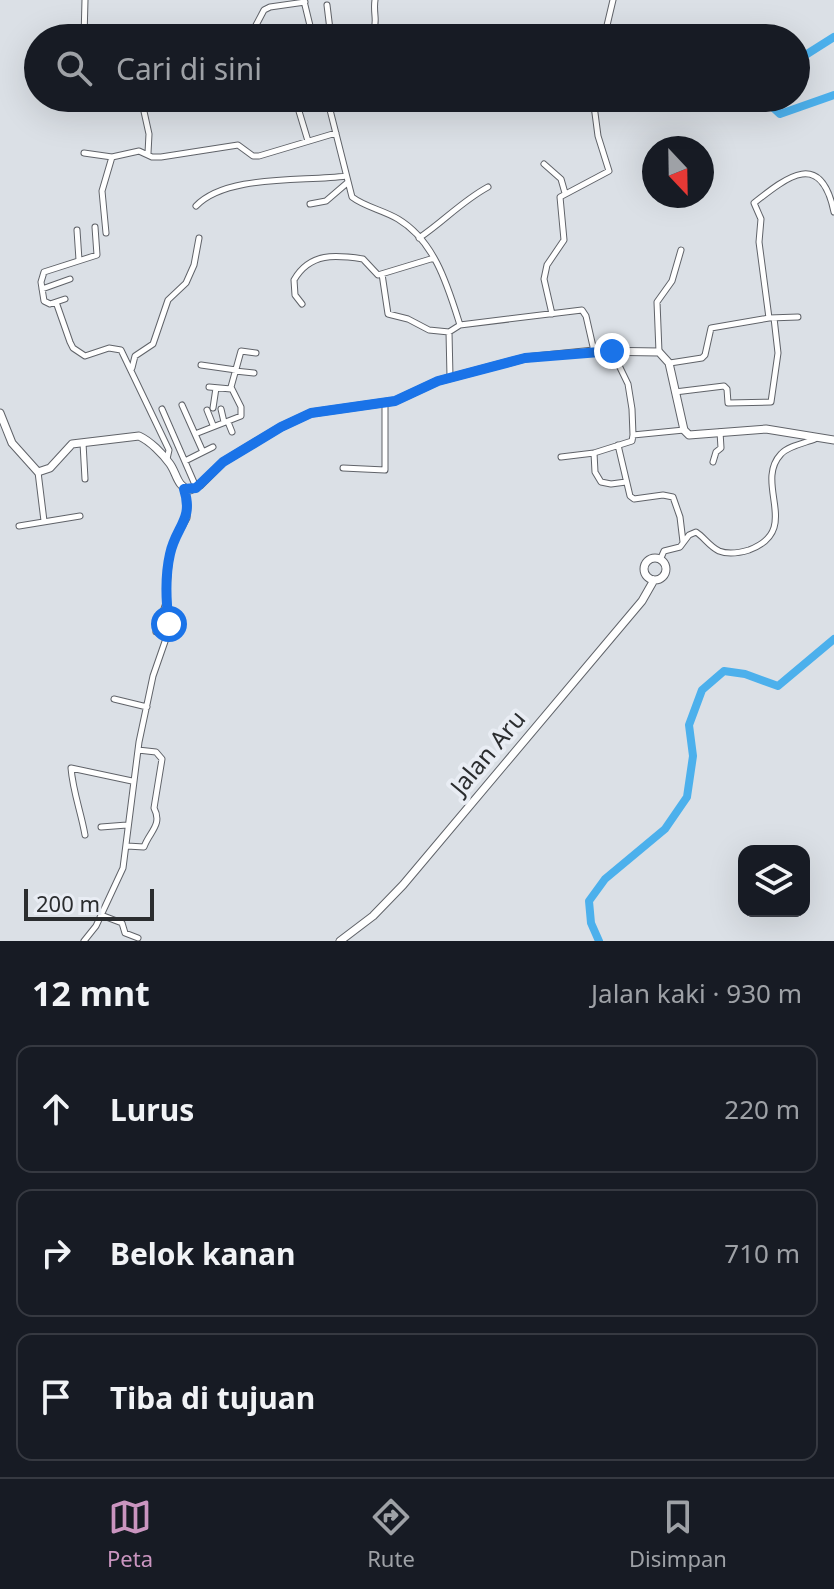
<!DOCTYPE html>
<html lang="id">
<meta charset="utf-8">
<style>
body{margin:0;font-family:"Noto Sans",sans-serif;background:#20242c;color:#f1f3f6}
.controls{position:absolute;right:24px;bottom:24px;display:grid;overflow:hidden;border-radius:16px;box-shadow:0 8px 32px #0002}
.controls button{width:72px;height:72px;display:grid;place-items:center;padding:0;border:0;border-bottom:2px solid #363941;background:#171b24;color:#f1f3f6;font:40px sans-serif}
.compass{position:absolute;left:642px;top:136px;width:72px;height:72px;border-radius:50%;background:#171b24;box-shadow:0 8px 32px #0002;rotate:158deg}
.scale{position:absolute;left:24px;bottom:20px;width:130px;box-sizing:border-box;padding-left:8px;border:4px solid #2b2d2f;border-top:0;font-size:22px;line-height:28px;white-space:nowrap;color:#2b2d2f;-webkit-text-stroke:6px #e9edf4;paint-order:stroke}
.stop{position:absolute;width:24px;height:24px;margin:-18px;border:6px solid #1a73e8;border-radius:50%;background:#fff}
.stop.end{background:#1a73e8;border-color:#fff;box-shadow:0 2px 8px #0008}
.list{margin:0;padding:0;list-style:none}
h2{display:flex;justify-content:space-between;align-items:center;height:104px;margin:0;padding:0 32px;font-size:34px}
h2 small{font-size:26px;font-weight:400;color:#9ea1a6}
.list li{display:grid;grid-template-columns:52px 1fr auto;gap:24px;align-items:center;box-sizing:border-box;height:128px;margin:0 16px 16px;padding:0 16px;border:2px solid #363941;border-radius:16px}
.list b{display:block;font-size:30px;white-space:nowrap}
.list em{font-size:26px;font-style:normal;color:#9ea1a6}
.icon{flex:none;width:44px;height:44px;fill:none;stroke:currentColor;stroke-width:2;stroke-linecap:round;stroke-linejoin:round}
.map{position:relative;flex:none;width:834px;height:941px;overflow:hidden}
.search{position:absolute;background:#171b24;box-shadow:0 8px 32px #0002;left:24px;right:24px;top:24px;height:88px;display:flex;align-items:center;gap:20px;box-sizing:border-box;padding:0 28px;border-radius:44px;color:#9ea1a6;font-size:30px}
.sheet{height:536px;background:#171b24}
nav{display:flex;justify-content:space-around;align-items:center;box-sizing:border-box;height:112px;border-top:2px solid #363941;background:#171b24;font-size:22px;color:#9ea1a6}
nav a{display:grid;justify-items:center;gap:4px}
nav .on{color:#ca95c0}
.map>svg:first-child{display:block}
</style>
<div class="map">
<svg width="834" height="941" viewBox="0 0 834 941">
<rect width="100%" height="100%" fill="#dbe0e6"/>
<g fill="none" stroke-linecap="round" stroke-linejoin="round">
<!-- river -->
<path stroke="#4cb0ec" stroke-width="8" d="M 796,61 L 834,37
M 767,98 L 766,101 L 780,114 L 834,95
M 599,941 L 591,923 L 589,901 L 605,879 L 665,829 L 687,797 L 693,756 L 689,725 L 702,690 L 724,671 L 745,674 L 778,686 L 834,639"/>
<defs>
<path id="street" d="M 304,1 L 313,38
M 327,5 L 331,38
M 84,38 L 85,0
M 101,38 L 114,34
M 239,38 L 255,27 L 264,10 L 270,7 L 305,2
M 359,38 C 384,30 372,19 375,0
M 604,38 L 613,0
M 141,98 L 149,134 L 148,153
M 295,98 L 308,141
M 327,98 L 352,197 C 365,207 383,210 398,219 C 435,241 448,287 460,325 L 449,332 L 450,377
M 84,153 L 112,157
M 544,164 L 561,179 L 565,193
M 310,204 L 326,201 L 347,183
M 196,206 C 227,174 303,182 346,176
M 77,230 L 79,260
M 106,233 L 102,191 L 112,157 L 139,151 L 152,157 L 161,157 L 238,145 L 253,156 L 259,156 L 336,133
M 419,238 C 443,222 462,201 488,187
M 382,274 L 388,314 L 408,319 L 429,330 L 449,332
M 42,289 L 70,279
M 65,299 L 50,304 L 44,301 L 41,282 L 44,272 L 97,255 L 95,227
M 56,302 L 70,342 L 73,348 L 85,356 L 109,348 L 121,350 L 169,450 L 167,459
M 302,304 L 295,295 L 294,280 C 310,252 336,255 363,259 L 378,275 L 434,258
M 552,314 L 544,279 L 547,265 L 564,240 L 560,197 L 609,171 L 598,136 L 593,98
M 769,318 L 759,242 L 761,219 L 754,203 C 788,176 821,150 834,212
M 460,325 L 582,310 L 586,316 L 594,351
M 612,351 L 628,384 L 632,409 L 633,435
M 659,352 L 657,302 L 672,281 L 681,250
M 670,363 L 702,358 L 705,355 L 711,328 L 769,318 L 798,317
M 201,365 L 236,370
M 132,368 L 135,356 L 153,344 L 168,300 L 186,283 L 194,265 L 199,238
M 235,371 L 254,373
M 209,387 L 231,389
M 675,392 L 724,386 L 727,389 L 728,403 L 771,402 L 778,353 L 774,318
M 182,405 L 203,452
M 213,408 L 216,388
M 162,409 L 196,487
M 221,409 L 224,422
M 207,410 L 213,425
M 228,422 L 232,432
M 195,434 L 241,416 L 241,407 L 231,387 L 241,351 L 256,353
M 83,443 L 85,479
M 618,445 L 630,496 L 634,499 L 663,495 L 673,497 L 680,517 L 683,542
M 594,453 L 595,472 L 601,482 L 611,484 L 626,482
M 561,457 L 594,453 L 632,441 L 633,435 L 684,430
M 185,461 L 213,447
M 713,462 L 716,452 L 721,448 L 720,432
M 343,468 L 385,470 L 385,403
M 38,472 L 44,521
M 19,526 L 80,516
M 660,560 L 664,551 L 680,547 L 689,535 L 696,532 C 704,537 709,546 719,551 C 729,555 739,553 749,550 C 803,530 753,484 781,454 C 788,446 805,443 815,439
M 156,632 L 166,603
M 114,699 L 147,707
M 101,827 L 127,825
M 85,835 C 81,812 73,792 71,768 L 132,781
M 127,846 L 144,847 C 149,832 163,825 154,808 L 162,759 L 156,752 L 138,750
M 101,915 L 122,923 L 125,933 L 138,938
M 84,941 L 96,926 L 123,868 L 139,742 L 153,676 L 169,630 L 166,602 L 169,563 L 173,543 L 187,518 L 188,505 L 184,489"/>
<path id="secondary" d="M 0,413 L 12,443 L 38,472 L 50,468 L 72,444 L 139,436 C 150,441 163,454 170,464 C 177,474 177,487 190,490 L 200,485 L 223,462 L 281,427 L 311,413 L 395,401 L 438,381 L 525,358 L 594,351 L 659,352 L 669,363 L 684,430 L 689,435 L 766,429 L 834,440
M644 569a11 11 0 1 1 22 0a11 11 0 1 1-22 0Z
M 340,941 L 373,916 L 403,885 L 642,601 L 654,580"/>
</defs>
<!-- street casing -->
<use href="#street" stroke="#606369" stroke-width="7"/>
<!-- secondary casing -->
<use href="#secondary" stroke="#606369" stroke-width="9"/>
<!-- street -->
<use href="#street" stroke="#fff" stroke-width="5"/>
<!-- secondary -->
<use href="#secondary" stroke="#fff" stroke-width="7"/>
</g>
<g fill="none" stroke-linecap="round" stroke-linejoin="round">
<!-- route -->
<path stroke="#1a73e8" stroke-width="10" d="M 169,624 C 166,602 165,576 170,554 C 176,526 194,520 184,489 L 196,488 L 223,462 L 281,427 L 311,413 L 395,401 L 438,381 L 525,358 L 612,351"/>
</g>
<g text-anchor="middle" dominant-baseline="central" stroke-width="8" stroke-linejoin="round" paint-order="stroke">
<!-- street labels -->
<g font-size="24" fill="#2b2d2f" stroke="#e9edf4">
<text transform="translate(487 752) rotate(-50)">Jalan Aru</text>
</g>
</g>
</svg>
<div class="controls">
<button><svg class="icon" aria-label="layers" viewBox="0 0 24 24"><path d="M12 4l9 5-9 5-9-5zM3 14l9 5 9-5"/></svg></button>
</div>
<svg class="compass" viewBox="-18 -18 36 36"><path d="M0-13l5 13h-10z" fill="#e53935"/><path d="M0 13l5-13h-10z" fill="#9ea1a6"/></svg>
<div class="scale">200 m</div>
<div class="stop" style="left:169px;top:624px"></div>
<div class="stop end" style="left:612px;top:351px"></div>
<div class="search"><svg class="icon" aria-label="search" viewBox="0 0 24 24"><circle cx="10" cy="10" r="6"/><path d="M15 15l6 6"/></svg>Cari di sini</div>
</div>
<section class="sheet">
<h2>12 mnt<small>Jalan kaki · 930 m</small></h2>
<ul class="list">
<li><svg class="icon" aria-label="ahead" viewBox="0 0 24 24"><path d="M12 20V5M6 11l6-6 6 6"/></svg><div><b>Lurus</b></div><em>220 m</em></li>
<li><svg class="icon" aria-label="right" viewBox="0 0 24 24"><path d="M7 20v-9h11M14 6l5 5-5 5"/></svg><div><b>Belok kanan</b></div><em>710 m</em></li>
<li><svg class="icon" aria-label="arrive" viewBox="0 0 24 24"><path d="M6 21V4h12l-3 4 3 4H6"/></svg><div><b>Tiba di tujuan</b></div></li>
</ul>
</section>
<nav>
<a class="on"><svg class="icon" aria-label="map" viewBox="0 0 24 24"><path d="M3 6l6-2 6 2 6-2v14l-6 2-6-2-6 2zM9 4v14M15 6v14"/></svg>Peta</a>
<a><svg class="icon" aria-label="directions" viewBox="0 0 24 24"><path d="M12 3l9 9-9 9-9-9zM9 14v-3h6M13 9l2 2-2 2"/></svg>Rute</a>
<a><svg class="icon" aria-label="saved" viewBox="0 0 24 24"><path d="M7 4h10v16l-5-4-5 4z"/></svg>Disimpan</a>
</nav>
